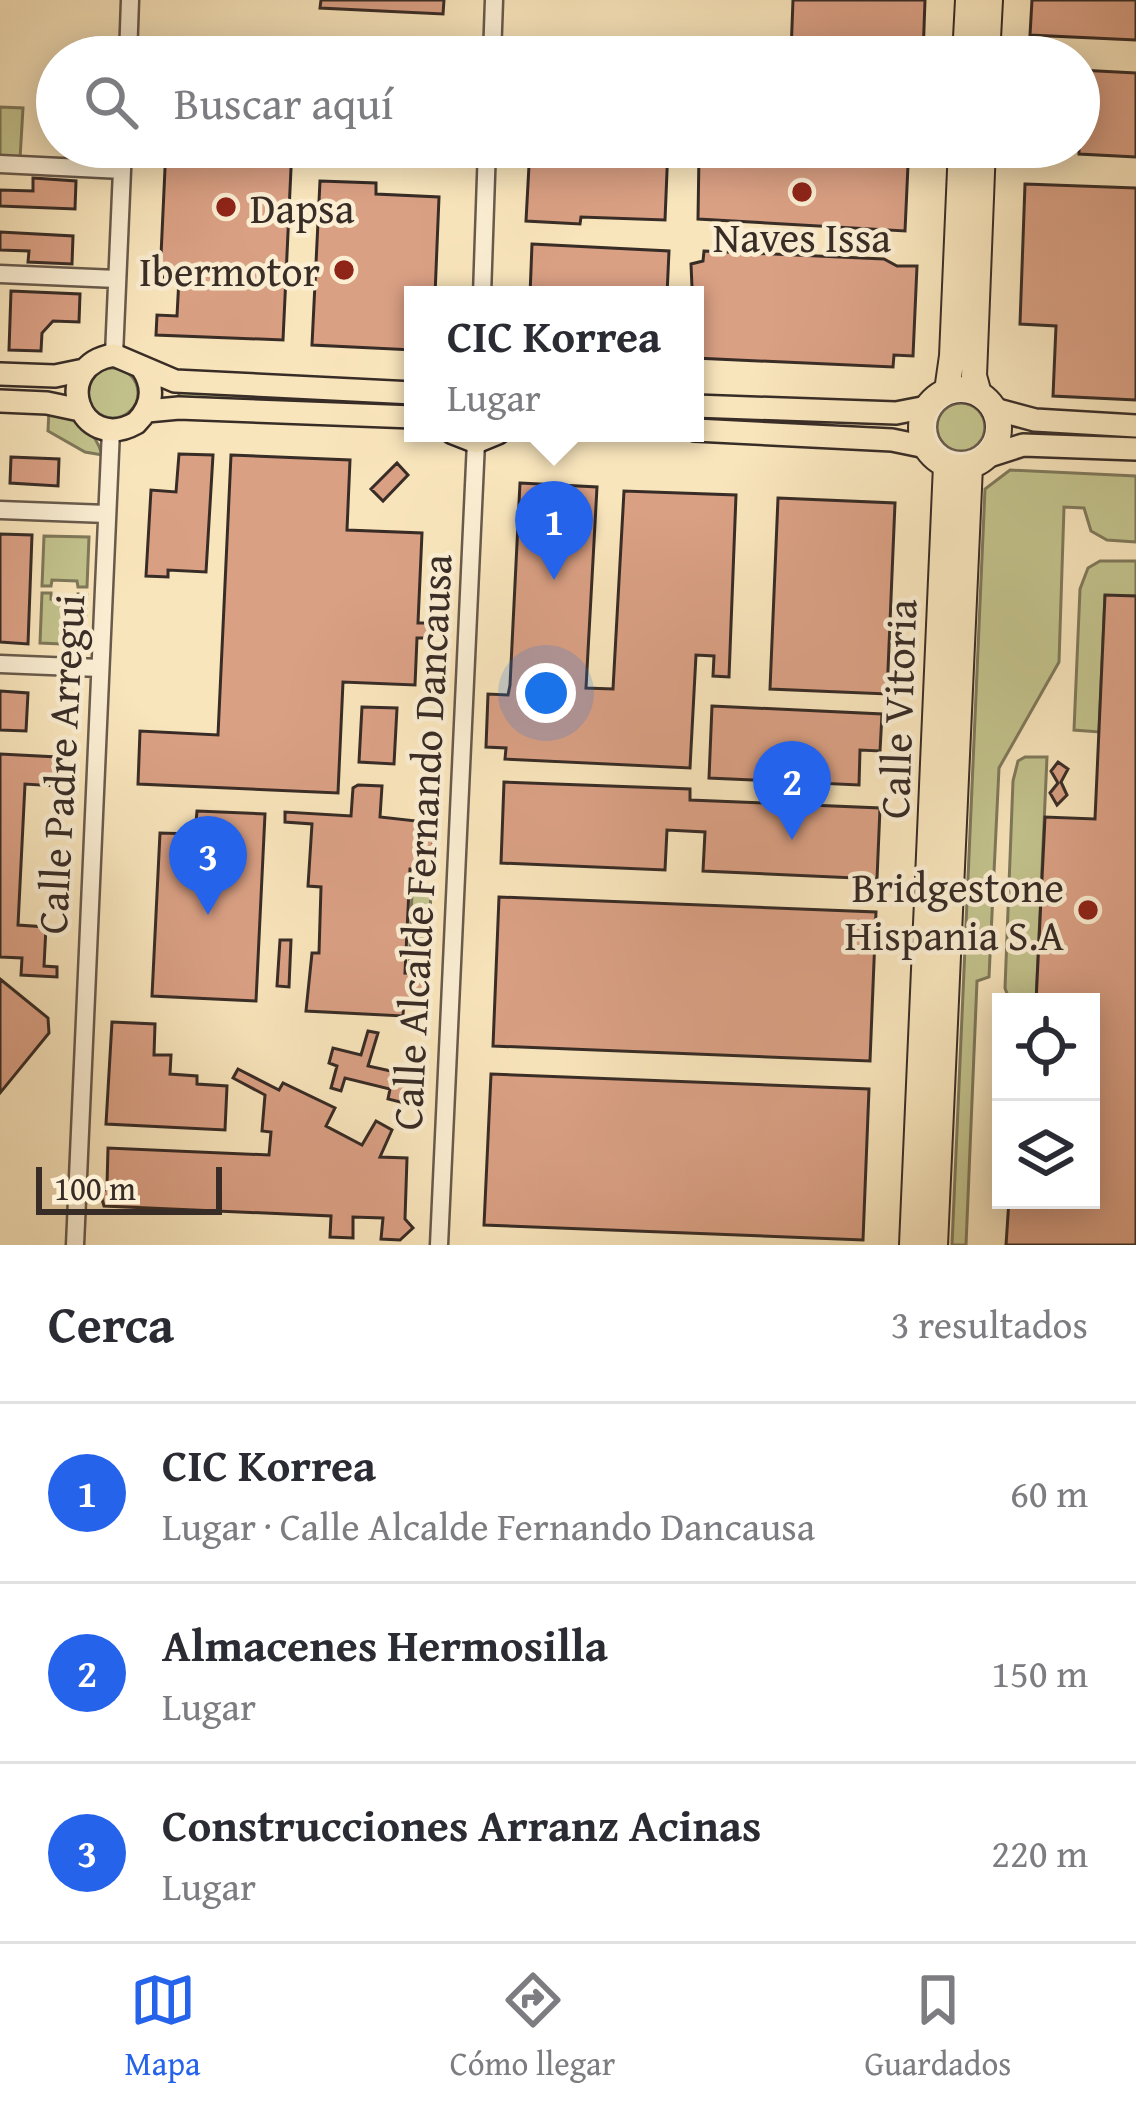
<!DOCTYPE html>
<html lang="es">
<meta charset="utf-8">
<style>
body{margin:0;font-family:"Gentium Book Plus",serif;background:#f2f2f3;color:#2b2b33}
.controls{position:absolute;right:36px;bottom:36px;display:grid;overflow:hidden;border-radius:0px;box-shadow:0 6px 30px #0003}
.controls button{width:108px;height:108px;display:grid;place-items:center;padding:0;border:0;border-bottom:3px solid #e1e1e2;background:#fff;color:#2b2b33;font:60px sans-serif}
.scale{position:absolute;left:36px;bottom:30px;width:186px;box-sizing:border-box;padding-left:12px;border:6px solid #382c26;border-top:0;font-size:33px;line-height:42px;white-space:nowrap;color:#382c26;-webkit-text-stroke:9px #fbeed3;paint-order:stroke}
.you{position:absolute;left:546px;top:693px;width:42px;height:42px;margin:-30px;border:9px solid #fff;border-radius:50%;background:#1a73e8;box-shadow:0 0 0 18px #1a73e833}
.badge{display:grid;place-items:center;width:78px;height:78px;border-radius:50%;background:#2563eb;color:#fff;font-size:39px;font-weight:700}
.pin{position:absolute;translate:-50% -99px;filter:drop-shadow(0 3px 6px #0008)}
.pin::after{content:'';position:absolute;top:63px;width:42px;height:36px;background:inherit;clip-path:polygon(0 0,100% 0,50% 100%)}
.popup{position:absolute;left:404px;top:286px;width:300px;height:156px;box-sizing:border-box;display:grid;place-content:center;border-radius:0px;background:#fff;filter:drop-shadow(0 3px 9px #0005);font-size:39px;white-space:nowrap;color:#7c7c81}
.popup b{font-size:45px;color:#2b2b33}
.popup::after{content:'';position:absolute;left:50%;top:100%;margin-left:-24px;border:24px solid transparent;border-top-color:#fff}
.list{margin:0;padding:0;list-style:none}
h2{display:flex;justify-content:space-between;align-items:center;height:156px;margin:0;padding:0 48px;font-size:51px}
h2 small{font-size:39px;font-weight:400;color:#7c7c81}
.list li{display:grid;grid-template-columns:78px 1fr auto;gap:36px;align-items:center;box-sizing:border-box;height:180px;padding:0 48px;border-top:3px solid #e1e1e2}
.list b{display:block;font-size:45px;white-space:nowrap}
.list p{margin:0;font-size:39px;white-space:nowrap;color:#7c7c81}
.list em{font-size:39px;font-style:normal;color:#7c7c81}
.icon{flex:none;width:66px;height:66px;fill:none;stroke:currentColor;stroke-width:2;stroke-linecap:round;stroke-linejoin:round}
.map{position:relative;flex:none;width:1136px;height:1245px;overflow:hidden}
.search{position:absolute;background:#fff;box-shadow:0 6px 30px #0003;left:36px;right:36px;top:36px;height:132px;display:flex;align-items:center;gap:30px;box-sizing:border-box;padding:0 42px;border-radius:66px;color:#7c7c81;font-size:45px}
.sheet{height:696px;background:#fff}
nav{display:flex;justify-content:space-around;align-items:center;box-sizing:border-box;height:168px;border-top:3px solid #e1e1e2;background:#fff;font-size:33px;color:#7c7c81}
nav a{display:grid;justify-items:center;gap:6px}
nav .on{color:#2563eb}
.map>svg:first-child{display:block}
</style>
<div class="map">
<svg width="1136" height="1245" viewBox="0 0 1136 1245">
<rect width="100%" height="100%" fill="#f9e5bc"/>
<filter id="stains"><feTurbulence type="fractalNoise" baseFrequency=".00167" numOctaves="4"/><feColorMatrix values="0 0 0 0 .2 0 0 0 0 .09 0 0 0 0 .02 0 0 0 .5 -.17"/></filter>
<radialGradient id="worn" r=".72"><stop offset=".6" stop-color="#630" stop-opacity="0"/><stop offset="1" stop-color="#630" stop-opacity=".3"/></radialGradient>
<!-- green -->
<path fill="#c3c38d" stroke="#7e785a" stroke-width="3" d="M 0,107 L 23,108 L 20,159 L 0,158 Z
M88 393a25 25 0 1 1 50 0a25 25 0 1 1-50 0Z
M 179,389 L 406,400 L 405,410 L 179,401 Z
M930 428a30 30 0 1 1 60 0a30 30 0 1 1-60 0Z
M 49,410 C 73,416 96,430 102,455 L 85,452 L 48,431 Z
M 1010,470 L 1136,476 L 1136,542 L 1107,540 L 1091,531 L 1084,508 L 1064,507 L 1059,662 L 999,768 L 989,977 L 977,981 L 966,1245 L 952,1245 L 985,489 Z
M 44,536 L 89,537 L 87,587 L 78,587 L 77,581 L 52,580 L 51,586 L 42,586 Z
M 1100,561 L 1136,561 L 1136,596 L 1105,596 L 1099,732 L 1074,730 L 1080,589 L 1088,568 Z
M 42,593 L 51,593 L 51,599 L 77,600 L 78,594 L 87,595 L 84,645 L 40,643 Z
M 1025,757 L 1047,757 L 1036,1002 L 1010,1002 L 1005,988 L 1013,781 L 1018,761 Z
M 412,891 L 431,892 L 427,970 L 409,969 Z"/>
<!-- building -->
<path fill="#daa084" stroke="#382c26" stroke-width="3" d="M 321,0 L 444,0 L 443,14 L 320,8 Z
M 793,0 L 925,0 L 923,56 L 791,53 Z
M 1032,0 L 1136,0 L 1136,40 L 1030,35 Z
M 1079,70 L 1136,73 L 1136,157 L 1079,154 Z
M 166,147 L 292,147 L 283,340 L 156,335 L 157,315 L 177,316 L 179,278 L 160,277 Z
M 530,147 L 668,147 L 665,220 L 581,217 L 580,224 L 526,221 Z
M 699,154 L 908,165 L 905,231 L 698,219 Z
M 33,178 L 76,181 L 75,209 L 0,206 L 0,190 L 33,191 Z
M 320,181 L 376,183 L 376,194 L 439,197 L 435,295 L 413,295 L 413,350 L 312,345 Z
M 1025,184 L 1136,188 L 1136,400 L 1053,396 L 1056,326 L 1020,324 Z
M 0,232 L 73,236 L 72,264 L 28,262 L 29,251 L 0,250 Z
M 532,244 L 669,251 L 667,295 L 530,295 Z
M 704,251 L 884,259 L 897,266 L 917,266 L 913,356 L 894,355 L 893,367 L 695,358 L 691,264 L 703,261 Z
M 11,291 L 80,294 L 79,322 L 53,321 L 42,333 L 41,351 L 9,350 Z
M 179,454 L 213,455 L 206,572 L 168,570 L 168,577 L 146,576 L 151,490 L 176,492 Z
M 231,455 L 350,460 L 347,530 L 422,533 L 418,623 L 430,623 L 429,638 L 417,638 L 415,685 L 343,682 L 338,793 L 138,784 L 140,731 L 218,735 Z
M 11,457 L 59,459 L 58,486 L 10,483 Z
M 397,463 L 408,475 L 383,501 L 371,489 Z
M 520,483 L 597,487 L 586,688 L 613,689 L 624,491 L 736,495 L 729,677 L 713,676 L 714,656 L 696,655 L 690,768 L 505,759 L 506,748 L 486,747 L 488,694 L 508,695 L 510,685 Z
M 778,498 L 895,503 L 887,694 L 770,689 Z
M 0,534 L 32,535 L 28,644 L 0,642 Z
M 1105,595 L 1136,596 L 1136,1245 L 1006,1245 L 1009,1200 L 1091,1200 L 1091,1002 L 1036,1002 L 1045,817 L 1095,819 Z
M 0,691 L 28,693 L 26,731 L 0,730 Z
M 712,706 L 882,714 L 880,751 L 860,750 L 859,785 L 709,778 Z
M 362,707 L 397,708 L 394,764 L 359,762 Z
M 0,754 L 57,757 L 56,786 L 25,784 L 18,925 L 46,927 L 44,966 L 57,967 L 57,977 L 21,975 L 22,958 L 0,957 Z
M 1058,762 L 1068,769 L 1061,782 L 1067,795 L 1057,805 L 1050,793 L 1058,783 L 1051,771 Z
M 504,782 L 690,789 L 690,800 L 880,808 L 877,879 L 703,871 L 705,832 L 667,830 L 665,870 L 501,863 Z
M 358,785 L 382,786 L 380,817 L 434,823 L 432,870 L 410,869 L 405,973 L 427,974 L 426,1000 L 404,999 L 403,1016 L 306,1011 L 312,953 L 319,953 L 321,887 L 308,886 L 312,824 L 285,822 L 285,812 L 351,816 L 353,788 Z
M 197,811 L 265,814 L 256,1001 L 152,996 L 160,833 L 195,834 Z
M 499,897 L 876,912 L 870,1061 L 493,1046 Z
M 280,940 L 291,940 L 289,987 L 277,986 Z
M 0,979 L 48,1018 L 49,1033 L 0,1093 Z
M 112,1022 L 155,1024 L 154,1055 L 171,1055 L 170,1074 L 197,1076 L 197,1084 L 227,1086 L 225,1130 L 106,1124 Z
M 368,1031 L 378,1033 L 368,1066 L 395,1072 L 394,1076 L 410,1081 L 404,1103 L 388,1099 L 390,1089 L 345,1078 L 341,1091 L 331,1088 L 337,1066 L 329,1063 L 333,1048 L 361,1055 Z
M 238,1069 L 279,1090 L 283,1083 L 335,1108 L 326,1126 L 362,1145 L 376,1121 L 392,1130 L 380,1157 L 407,1158 L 405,1219 L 413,1228 L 400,1240 L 381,1239 L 383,1218 L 353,1217 L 353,1238 L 330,1237 L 331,1216 L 104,1206 L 101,1196 L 107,1185 L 108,1148 L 269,1155 L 271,1132 L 262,1131 L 265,1095 L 233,1078 Z
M 491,1074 L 869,1089 L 863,1240 L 484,1225 Z"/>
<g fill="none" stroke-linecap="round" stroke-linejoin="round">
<defs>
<path id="minor" d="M 128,57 L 130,0
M 492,57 L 494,0
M 0,164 L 122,170
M 0,274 L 117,279
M 482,295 L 487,147
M 114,355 L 123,147
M928 427a33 33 0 1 1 66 0a33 33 0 1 1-66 0Z
M 0,510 L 107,514
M 0,664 L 100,668
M 75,1245 L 111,430
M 439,1245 L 476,442"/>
<path id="major" d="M 142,368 C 155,387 153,406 136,423 C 79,455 49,365 114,355 L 175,381 L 413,393
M 0,374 L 55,376 L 84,370
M 0,401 L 47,403 L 80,410
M 695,406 L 896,413 L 927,407
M 994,409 L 1035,420 L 1136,426
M 147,411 L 179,408 L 413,417
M 695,430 L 892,440 L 926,447
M 453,433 L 476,442 L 498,433
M 986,457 L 1023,445 L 1136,449"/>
<path id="highway" d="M 965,57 L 968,0
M 987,57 L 990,0
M921 428a39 39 0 1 1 78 0a39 39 0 1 1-78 0Z
M 947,391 L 952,356 L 961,147
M 979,394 L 974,376 L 983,147
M 912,1245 L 946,465
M 935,1245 L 970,466"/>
</defs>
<!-- minor casing -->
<use href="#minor" stroke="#685a4c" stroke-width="21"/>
<!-- major casing -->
<use href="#major" stroke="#382c26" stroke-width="26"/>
<!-- highway casing -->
<use href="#highway" stroke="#382c26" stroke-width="28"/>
<!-- minor -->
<use href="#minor" stroke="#fbeed3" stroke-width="16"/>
<!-- major -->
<use href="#major" stroke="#f9e5bc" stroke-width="21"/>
<!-- highway -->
<use href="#highway" stroke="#f9e5bc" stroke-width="24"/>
</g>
<!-- markers -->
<g fill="#8f2418" stroke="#fbeed3" stroke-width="4.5">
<circle cx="802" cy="192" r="12"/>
<circle cx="226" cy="207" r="12"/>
<circle cx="344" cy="270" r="12"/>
<circle cx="1088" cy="910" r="12"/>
</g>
<g text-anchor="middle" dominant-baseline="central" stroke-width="9" stroke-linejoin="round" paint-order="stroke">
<!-- poi labels -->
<g font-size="42" fill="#382c26" stroke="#fbeed3" text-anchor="end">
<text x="250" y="207" text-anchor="start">Dapsa</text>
<text x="802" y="236" text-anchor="middle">Naves Issa</text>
<text x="320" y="270">Ibermotor</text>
<text x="1064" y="886">Bridgestone<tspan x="1064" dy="48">Hispania S.A</tspan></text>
</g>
<!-- street labels -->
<g font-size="42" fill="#382c26" stroke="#fbeed3">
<text transform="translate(897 709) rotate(-88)">Calle Vitoria</text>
<text transform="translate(60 764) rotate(-87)">Calle Padre Arregui</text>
<text transform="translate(421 842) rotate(-87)">Calle Alcalde Fernando Dancausa</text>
</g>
</g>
<rect width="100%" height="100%" filter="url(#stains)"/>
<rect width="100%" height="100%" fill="url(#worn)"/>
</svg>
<div class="controls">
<button><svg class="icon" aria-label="locate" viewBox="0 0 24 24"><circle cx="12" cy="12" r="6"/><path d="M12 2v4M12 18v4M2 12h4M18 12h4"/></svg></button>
<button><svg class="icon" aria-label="layers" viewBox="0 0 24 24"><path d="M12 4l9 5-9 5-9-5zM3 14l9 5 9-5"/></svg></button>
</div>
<div class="scale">100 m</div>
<div class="you"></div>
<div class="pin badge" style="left:554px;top:580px">1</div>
<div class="popup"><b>CIC Korrea</b>Lugar</div>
<div class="pin badge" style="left:792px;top:840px">2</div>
<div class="pin badge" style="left:208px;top:915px">3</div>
<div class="search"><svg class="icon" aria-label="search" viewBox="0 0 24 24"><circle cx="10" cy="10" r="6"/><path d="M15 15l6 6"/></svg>Buscar aquí</div>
</div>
<section class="sheet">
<h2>Cerca<small>3 resultados</small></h2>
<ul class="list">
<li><span class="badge">1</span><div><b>CIC Korrea</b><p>Lugar · Calle Alcalde Fernando Dancausa</p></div><em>60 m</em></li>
<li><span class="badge">2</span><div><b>Almacenes Hermosilla</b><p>Lugar</p></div><em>150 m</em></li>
<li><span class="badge">3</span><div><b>Construcciones Arranz Acinas</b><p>Lugar</p></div><em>220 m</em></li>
</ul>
</section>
<nav>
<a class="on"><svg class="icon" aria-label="map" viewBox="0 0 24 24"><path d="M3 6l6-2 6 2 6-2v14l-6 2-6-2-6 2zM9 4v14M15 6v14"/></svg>Mapa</a>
<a><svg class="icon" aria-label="directions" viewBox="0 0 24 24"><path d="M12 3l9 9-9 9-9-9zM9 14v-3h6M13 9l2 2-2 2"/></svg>Cómo llegar</a>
<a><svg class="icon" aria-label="saved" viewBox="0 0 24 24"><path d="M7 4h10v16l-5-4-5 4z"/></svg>Guardados</a>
</nav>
